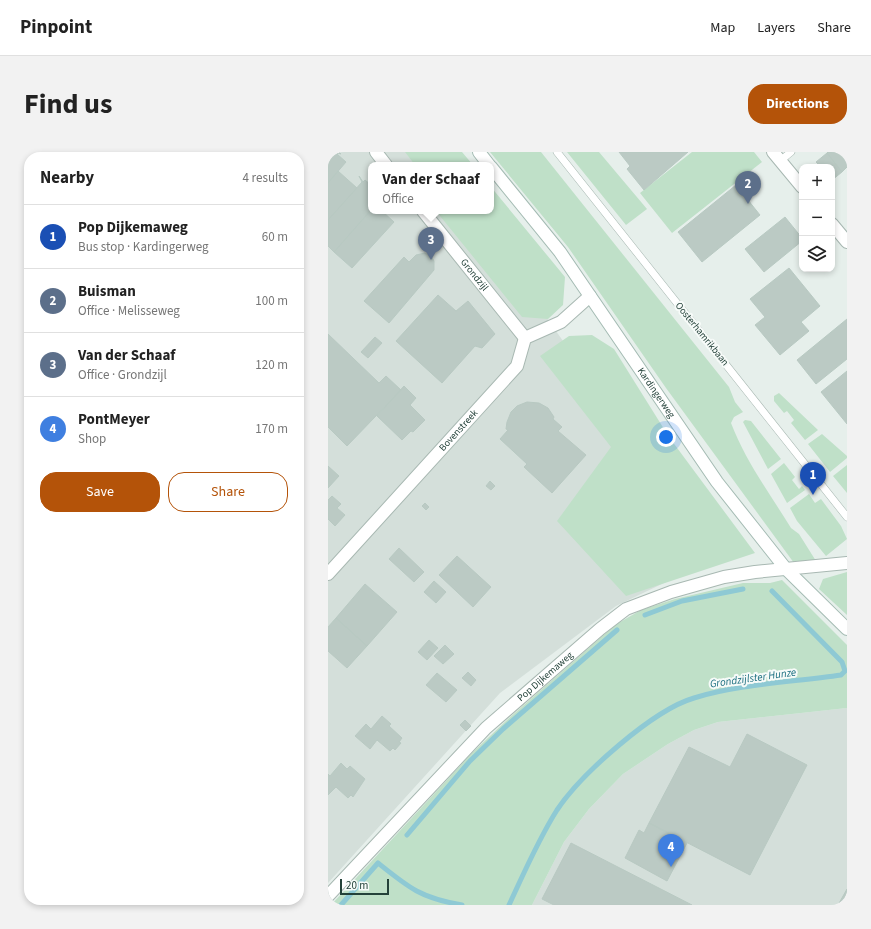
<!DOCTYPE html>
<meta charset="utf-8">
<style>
body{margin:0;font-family:"Source Sans 3",sans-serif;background:#f2f2f2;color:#222}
.controls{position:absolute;right:12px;top:12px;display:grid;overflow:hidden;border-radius:8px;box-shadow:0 2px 6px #0003}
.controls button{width:36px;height:36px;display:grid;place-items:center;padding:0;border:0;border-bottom:1px solid #e0e0e0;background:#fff;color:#222;font:20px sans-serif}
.scale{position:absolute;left:12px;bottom:10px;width:49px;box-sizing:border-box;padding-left:4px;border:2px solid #24423a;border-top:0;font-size:11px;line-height:14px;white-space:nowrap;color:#24423a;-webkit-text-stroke:3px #f7fbf9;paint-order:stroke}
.you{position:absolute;left:338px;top:285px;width:14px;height:14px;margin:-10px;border:3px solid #fff;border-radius:50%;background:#1a73e8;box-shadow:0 0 0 6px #1a73e833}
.badge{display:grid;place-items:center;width:26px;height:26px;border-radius:50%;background:#b45309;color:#fff;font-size:13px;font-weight:700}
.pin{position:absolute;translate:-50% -33px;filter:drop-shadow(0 1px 2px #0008)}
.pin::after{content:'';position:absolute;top:21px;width:14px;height:12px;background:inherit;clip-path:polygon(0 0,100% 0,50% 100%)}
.popup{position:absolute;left:40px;top:10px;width:126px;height:52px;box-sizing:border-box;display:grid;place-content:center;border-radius:8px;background:#fff;filter:drop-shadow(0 1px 3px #0005);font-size:13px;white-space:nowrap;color:#767676}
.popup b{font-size:15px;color:#222}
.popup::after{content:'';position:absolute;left:50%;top:100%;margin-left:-8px;border:8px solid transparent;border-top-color:#fff}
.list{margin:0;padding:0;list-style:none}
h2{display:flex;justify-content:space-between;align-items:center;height:52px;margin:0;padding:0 16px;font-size:17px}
h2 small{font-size:13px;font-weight:400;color:#767676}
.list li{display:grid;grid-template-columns:26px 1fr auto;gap:12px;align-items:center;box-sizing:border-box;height:64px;padding:0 16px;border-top:1px solid #e0e0e0}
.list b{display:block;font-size:15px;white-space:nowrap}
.list p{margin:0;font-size:13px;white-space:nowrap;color:#767676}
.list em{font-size:13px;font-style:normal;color:#767676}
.actions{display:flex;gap:8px;padding:12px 16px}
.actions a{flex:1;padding:9px 0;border:1px solid #b45309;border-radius:16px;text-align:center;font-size:14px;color:#b45309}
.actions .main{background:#b45309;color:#fff}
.icon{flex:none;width:22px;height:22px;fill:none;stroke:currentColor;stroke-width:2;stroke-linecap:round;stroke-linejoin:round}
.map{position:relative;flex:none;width:519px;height:753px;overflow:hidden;border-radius:16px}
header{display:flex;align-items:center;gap:24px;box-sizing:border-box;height:56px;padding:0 20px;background:#fff;border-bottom:1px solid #e0e0e0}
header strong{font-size:19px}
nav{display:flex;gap:22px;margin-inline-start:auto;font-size:14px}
.intro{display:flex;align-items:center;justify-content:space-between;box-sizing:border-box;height:96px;padding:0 24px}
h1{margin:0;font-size:28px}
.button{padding:10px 18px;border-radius:16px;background:#b45309;color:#fff;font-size:14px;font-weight:700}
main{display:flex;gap:24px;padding:0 24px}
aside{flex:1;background:#fff;border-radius:16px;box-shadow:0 2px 6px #0003}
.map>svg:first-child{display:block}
</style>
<header>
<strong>Pinpoint</strong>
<nav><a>Map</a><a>Layers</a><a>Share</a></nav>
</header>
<div class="intro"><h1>Find us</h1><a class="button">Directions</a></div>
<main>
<aside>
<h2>Nearby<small>4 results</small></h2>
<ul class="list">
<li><span class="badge" style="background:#1a4fb4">1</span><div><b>Pop Dijkemaweg</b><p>Bus stop · Kardingerweg</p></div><em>60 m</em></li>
<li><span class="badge" style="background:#5c6f8a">2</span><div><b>Buisman</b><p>Office · Melisseweg</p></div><em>100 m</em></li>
<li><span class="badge" style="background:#5c6f8a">3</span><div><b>Van der Schaaf</b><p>Office · Grondzijl</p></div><em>120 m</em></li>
<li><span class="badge" style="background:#3f7fe0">4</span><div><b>PontMeyer</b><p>Shop</p></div><em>170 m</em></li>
</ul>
<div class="actions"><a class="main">Save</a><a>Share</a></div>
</aside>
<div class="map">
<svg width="519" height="753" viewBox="0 0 519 753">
<rect width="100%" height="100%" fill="#e6efeb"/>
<!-- built -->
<path fill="#d4dfda" d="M 0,0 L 87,0 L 99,13 L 43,13 L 43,59 L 138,59 L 168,94 L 388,406 L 288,454 L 172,541 L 0,731 Z
M 519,556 L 519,753 L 204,753 L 236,690 L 261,657 L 295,622 L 340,592 L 366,578 L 390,570 Z"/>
<!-- green -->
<path fill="#bfe0c8" d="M 77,0 L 134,0 L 145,13 L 87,13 Z
M 162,0 L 213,0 L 401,235 L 407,250 L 415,260 L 406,265 L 403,271 C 417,308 442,342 463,376 L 471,382 L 488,409 L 466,411 L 338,236 L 240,95 Z
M 239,0 L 271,0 L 319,57 L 298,73 Z
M 364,0 L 426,0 L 434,10 L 344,81 L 312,41 Z
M 163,35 L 237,125 L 235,153 L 220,167 L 194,165 L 108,59 L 163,59 Z
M 264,183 L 286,197 L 341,285 L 427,401 L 298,444 L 229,369 L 283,295 L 212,204 L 241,184 Z
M 451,241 L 490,278 L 477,288 L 463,271 L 466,268 L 459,259 L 456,261 L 446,249 L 446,244 Z
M 417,268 L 423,269 L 453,307 L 440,317 L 415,270 Z
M 494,282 L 519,304 L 519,306 L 502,320 L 480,292 Z
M 456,311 L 467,325 L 464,328 L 471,337 L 474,334 L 477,338 L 459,351 L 443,322 Z
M 519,313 L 519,341 L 505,324 Z
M 481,342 L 487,351 L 493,347 L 513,374 L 519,387 L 498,404 L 469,369 L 462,356 Z
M 519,420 L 519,463 L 491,437 L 495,427 Z
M 454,428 L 519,493 L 519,556 L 390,570 L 366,578 L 340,592 L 295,622 L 261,657 L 236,690 L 204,753 L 3,753 L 144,601 L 179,568 L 287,473 L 313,458 L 347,447 L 415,431 L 442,431 Z"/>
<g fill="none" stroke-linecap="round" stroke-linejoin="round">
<!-- stream -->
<path stroke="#8ec9d4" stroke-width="5" d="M 317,463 L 354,449 L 415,437
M 79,683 L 142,609 L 175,577 L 289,478
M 13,753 L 50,711 C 81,736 93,746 134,753
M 181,753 C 196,721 210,688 229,658 C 253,622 325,558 366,546 C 411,532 466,530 513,523 L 517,519 L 514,510 L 444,439"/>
</g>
<!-- building -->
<path fill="#bbcac4" stroke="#b8c9c2" d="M 0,0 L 11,0 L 13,2 L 10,1 L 9,2 L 18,10 L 0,31 Z
M 291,0 L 360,0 L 316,38 L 299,17 L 302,14 Z
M 500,0 L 515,0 L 519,5 L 519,15 L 514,20 L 499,1 Z
M 499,1 L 514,20 L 504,28 L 504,15 L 493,15 L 488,10 Z
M 10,19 L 29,36 L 0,68 L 0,31 Z
M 31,24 L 35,30 L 37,28 L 43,33 L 43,58 L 6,100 L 0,94 L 0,68 L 34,30 Z
M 408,33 L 432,63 L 374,110 L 350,80 Z
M 43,58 L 54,59 L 66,70 L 24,116 L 6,100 Z
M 457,65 L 474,86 L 474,89 L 436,120 L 417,97 Z
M 97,101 L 103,104 L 106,109 L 106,118 L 61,171 L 36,149 L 76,105 L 81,110 L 88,103 Z
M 461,116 L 492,154 L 473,170 L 481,179 L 452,203 L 427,173 L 437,165 L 422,147 Z
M 110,143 L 128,159 L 140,149 L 167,182 L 154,196 L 147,194 L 114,231 L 68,189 Z
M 519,167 L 519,207 L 488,232 L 469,208 Z
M 0,182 L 51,231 L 58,224 L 73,238 L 19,294 L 0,275 Z
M 47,185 L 54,191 L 40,206 L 33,200 Z
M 519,219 L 519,272 L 493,240 Z
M 76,234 L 88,246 L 82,253 L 97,268 L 85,280 L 83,279 L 74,288 L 49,264 Z
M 199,250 L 211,251 L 220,256 L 226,265 L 225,267 L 234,275 L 230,279 L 258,303 L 224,341 L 196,315 L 199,312 L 172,287 L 180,278 L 178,277 L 179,270 L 183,260 L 189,254 Z
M 0,314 L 11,324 L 0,336 Z
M 162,329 L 167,334 L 163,338 L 158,334 Z
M 4,344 L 13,352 L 9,356 L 17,363 L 7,374 L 0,367 L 0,348 Z
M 97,351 L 101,355 L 98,358 L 94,354 Z
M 71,396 L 96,420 L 86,430 L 61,407 Z
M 129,404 L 163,435 L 145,455 L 111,423 Z
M 106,429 L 118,440 L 108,451 L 96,440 Z
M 37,432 L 69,460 L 39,494 L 8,466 Z
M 8,466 L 39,494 L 19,516 L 0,499 L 0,475 Z
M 101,488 L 110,496 L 99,508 L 90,500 Z
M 117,493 L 126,502 L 115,512 L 106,504 Z
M 140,520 L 148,528 L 143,534 L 134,526 Z
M 109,521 L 129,538 L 118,550 L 98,533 Z
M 54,564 L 63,572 L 61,574 L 74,586 L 71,590 L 73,591 L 67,598 L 65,596 L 62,599 L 49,588 L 42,597 L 27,584 L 38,572 L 43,577 Z
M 137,568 L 143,574 L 138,579 L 132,573 Z
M 419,582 L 479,613 L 422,723 L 321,671 L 361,595 L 402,615 Z
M 13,611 L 19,617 L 22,614 L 37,627 L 25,645 L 23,643 L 20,646 L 8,635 L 0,643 L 0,622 L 2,624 Z
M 321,671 L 359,691 L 339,729 L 297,706 L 311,678 L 316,681 Z
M 243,691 L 364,753 L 226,753 L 214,747 Z
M 519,737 L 519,753 L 510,753 Z"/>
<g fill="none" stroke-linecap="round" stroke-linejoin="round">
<defs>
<path id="lane" d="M 229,0 L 519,365
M 452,9 L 463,0"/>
<g id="street">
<path d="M 48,0 L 58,13"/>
<path d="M 445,0 L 474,35"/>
<path id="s1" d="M 95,59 L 197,186"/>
<path d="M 504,72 L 519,90"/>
<path id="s2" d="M 0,422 L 189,214 L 197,186 L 233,170 L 262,144"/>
<path id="s3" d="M 0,744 L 158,576 L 272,477 L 298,457 L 343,440 L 396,425 L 427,420 L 519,411"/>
</g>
<g id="secondary">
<path d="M 151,0 L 161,13"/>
<path id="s4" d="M 163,15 L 232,100 L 389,330 L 458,417 L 519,477"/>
</g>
</defs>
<!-- lane casing -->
<use href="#lane" stroke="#a8b8b2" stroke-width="8"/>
<!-- street casing -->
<use href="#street" stroke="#a8b8b2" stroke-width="14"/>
<!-- secondary casing -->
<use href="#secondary" stroke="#a4bbb3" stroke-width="14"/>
<!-- lane -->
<use href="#lane" stroke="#fff" stroke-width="7"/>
<!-- street -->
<use href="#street" stroke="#fff" stroke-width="12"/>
<!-- secondary -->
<use href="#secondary" stroke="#fff" stroke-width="12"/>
</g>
<g text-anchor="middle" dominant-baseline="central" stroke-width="4" stroke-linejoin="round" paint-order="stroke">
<!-- street labels -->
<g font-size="10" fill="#24423a" stroke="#f7fbf9">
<text stroke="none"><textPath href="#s1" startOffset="82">Grondzijl</textPath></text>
<text transform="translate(374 182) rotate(51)">Oosterhamrikbaan</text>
<text stroke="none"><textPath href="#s4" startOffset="280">Kardingerweg</textPath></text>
<text stroke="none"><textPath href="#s2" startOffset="194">Bovenstreek</textPath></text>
<text stroke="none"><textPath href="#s3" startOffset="309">Pop Dijkemaweg</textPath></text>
</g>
<!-- water labels -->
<g font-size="11" font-style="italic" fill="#1c6f80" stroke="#f7fbf9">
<text transform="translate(425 526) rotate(-8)">Grondzijlster Hunze</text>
</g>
</g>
</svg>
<div class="controls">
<button>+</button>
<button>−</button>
<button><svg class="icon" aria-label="layers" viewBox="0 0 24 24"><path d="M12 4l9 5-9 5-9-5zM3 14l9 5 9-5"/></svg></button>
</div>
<div class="scale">20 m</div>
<div class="you"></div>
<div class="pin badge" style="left:485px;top:343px;background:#1a4fb4">1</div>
<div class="pin badge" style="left:420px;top:52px;background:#5c6f8a">2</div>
<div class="pin badge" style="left:103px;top:108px;background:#5c6f8a">3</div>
<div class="popup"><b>Van der Schaaf</b>Office</div>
<div class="pin badge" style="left:343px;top:715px;background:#3f7fe0">4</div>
</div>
</main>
